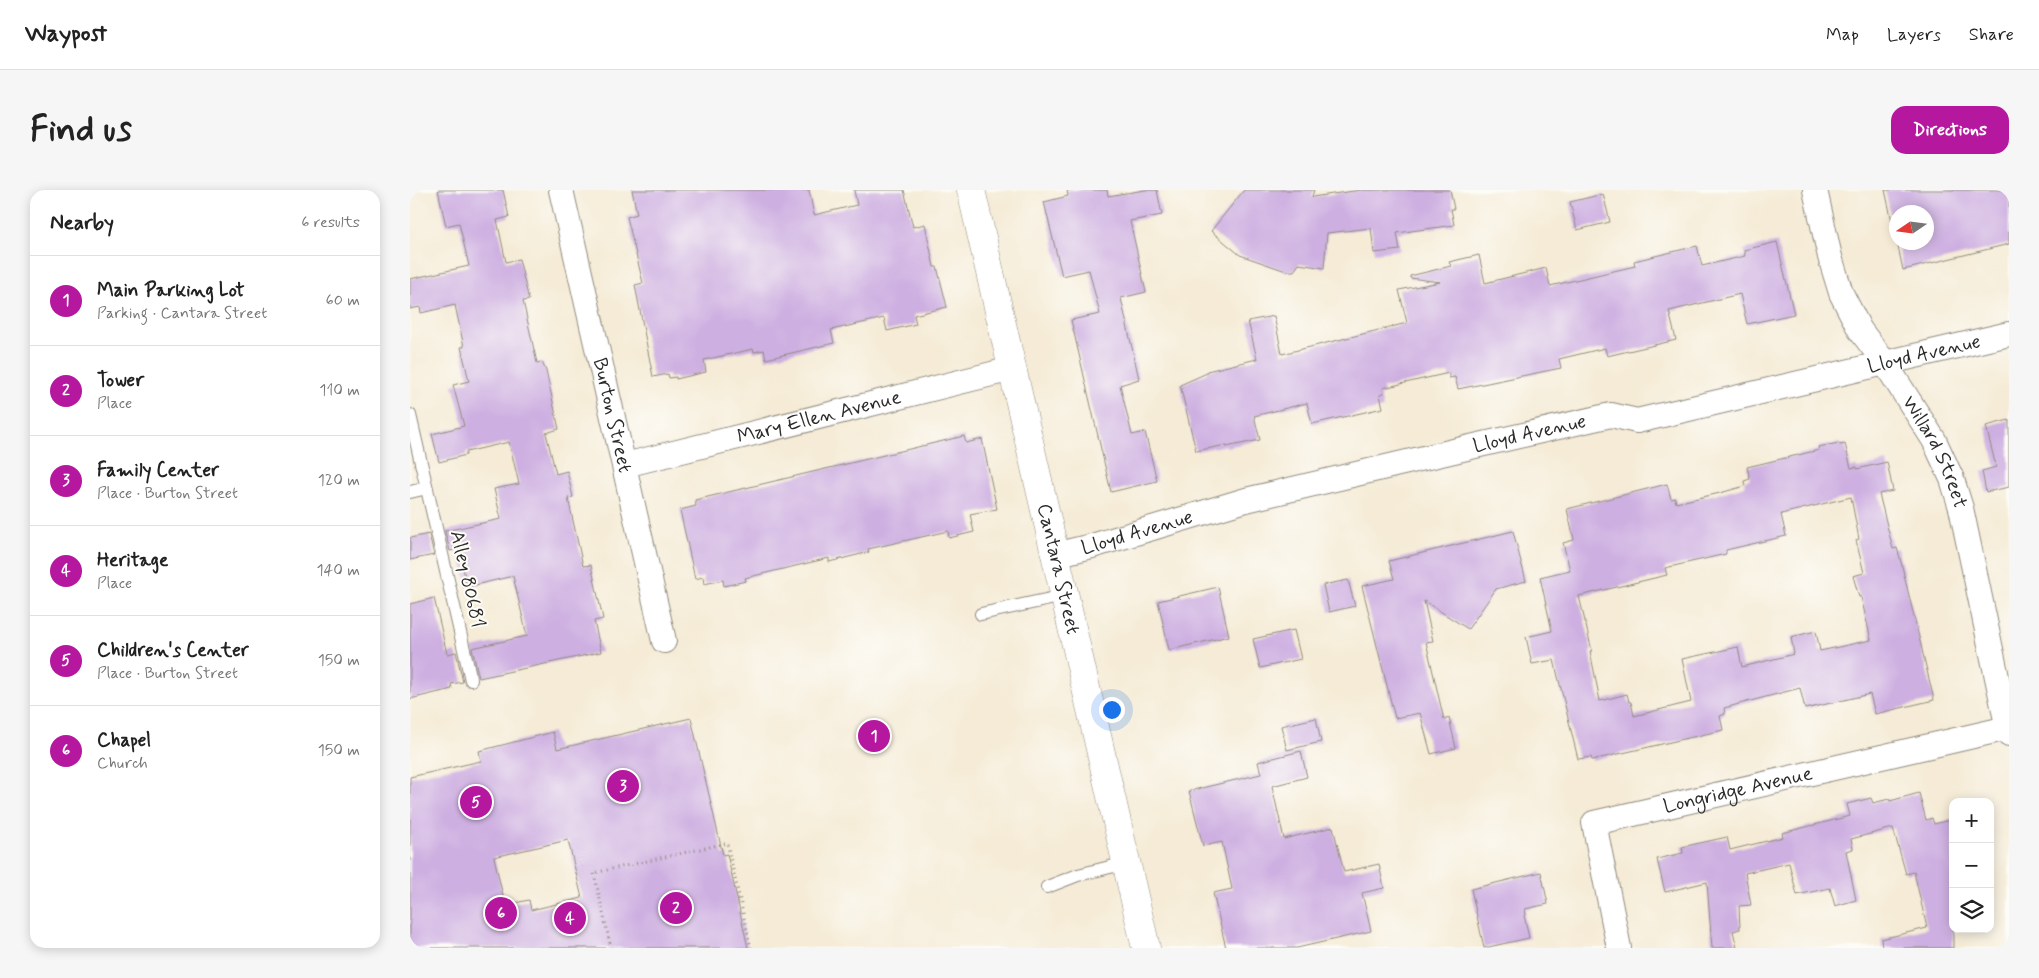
<!DOCTYPE html>
<meta charset="utf-8">
<style>
body{margin:0;font-family:Mynerve,sans-serif;background:#f6f6f6;color:#222}
.controls{position:absolute;right:15px;bottom:15px;display:grid;overflow:hidden;border-radius:10px;box-shadow:0 2px 12px #0003}
.controls button{width:45px;height:45px;display:grid;place-items:center;padding:0;border:0;border-bottom:1px solid #e0e0e0;background:#fff;color:#222;font:25px sans-serif}
.compass{position:absolute;left:1479px;top:15px;width:45px;height:45px;border-radius:50%;background:#fff;box-shadow:0 2px 12px #0003;rotate:257deg}
.you{position:absolute;left:701px;top:519px;width:18px;height:18px;margin:-12px;border:4px solid #fff;border-radius:50%;background:#1a73e8;box-shadow:0 0 0 8px #1a73e833}
.badge{display:grid;place-items:center;width:32px;height:32px;border-radius:50%;background:#b5179e;color:#fff;font-size:16px;font-weight:700}
.pin{position:absolute;translate:-50% -50%;border:2px solid #fff;box-shadow:0 1px 5px #0006}
.list{margin:0;padding:0;list-style:none}
h2{display:flex;justify-content:space-between;align-items:center;height:65px;margin:0;padding:0 20px;font-size:21px}
h2 small{font-size:16px;font-weight:400;color:#767676}
.list li{display:grid;grid-template-columns:32px 1fr auto;gap:15px;align-items:center;box-sizing:border-box;height:90px;padding:0 20px;border-top:1px solid #e0e0e0}
.list b{display:block;font-size:19px;white-space:nowrap}
.list p{margin:0;font-size:16px;white-space:nowrap;color:#767676}
.list em{font-size:16px;font-style:normal;color:#767676}
.icon{flex:none;width:28px;height:28px;fill:none;stroke:currentColor;stroke-width:2;stroke-linecap:round;stroke-linejoin:round}
.map{position:relative;flex:none;width:1599px;height:758px;overflow:hidden;border-radius:15px}
header{display:flex;align-items:center;gap:30px;box-sizing:border-box;height:70px;padding:0 25px;background:#fff;border-bottom:1px solid #e0e0e0}
header strong{font-size:24px}
nav{display:flex;gap:28px;margin-inline-start:auto;font-size:18px}
.intro{display:flex;align-items:center;justify-content:space-between;box-sizing:border-box;height:120px;padding:0 30px}
h1{margin:0;font-size:35px}
.button{padding:12px 22px;border-radius:15px;background:#b5179e;color:#fff;font-size:18px;font-weight:700}
main{display:flex;gap:30px;padding:0 30px}
aside{flex:1;background:#fff;border-radius:15px;box-shadow:0 2px 12px #0003}
.map>svg:first-child{display:block}
</style>
<header>
<strong>Waypost</strong>
<nav><a>Map</a><a>Layers</a><a>Share</a></nav>
</header>
<div class="intro"><h1>Find us</h1><a class="button">Directions</a></div>
<main>
<aside>
<h2>Nearby<small>6 results</small></h2>
<ul class="list">
<li><span class="badge">1</span><div><b>Main Parking Lot</b><p>Parking · Cantara Street</p></div><em>60 m</em></li>
<li><span class="badge">2</span><div><b>Tower</b><p>Place</p></div><em>110 m</em></li>
<li><span class="badge">3</span><div><b>Family Center</b><p>Place · Burton Street</p></div><em>120 m</em></li>
<li><span class="badge">4</span><div><b>Heritage</b><p>Place</p></div><em>140 m</em></li>
<li><span class="badge">5</span><div><b>Children's Center</b><p>Place · Burton Street</p></div><em>150 m</em></li>
<li><span class="badge">6</span><div><b>Chapel</b><p>Church</p></div><em>150 m</em></li>
</ul>
</aside>
<div class="map">
<svg width="1599" height="758" viewBox="0 0 1599 758">
<rect width="100%" height="100%" fill="#fdfcf7"/>
<filter id="ink" filterUnits="userSpaceOnUse"><feTurbulence type="fractalNoise" baseFrequency=".02" numOctaves="2"/><feDisplacementMap in="SourceGraphic" scale="10" xChannelSelector="R" yChannelSelector="G"/><feConvolveMatrix kernelMatrix="1 2 1 2 8 2 1 2 1" color-interpolation-filters="sRGB"/></filter>
<filter id="wash" filterUnits="userSpaceOnUse"><feTurbulence type="fractalNoise" baseFrequency=".0096" numOctaves="4" result="noise"/><feDisplacementMap in="SourceGraphic" scale="20" xChannelSelector="R" yChannelSelector="G"/><feGaussianBlur stdDeviation="1.12" result="paint"/><feColorMatrix in="noise" values="0 0 0 0 0 0 0 0 0 0 0 0 0 0 0 0 0 1.4 0 .05"/><feComposite in="paint" operator="in"/></filter>
<g filter="url(#wash)">
<rect width="100%" height="100%" fill="#f5ebd6"/>
<g id="blocks">
<!-- building -->
<path fill="#cdafe1" fill-rule="evenodd" d="M 28,0 L 93,0 L 99,27 L 87,30 L 96,72 L 109,69 L 119,110 L 113,111 L 127,173 L 132,172 L 136,181 L 149,239 L 136,243 L 146,284 L 157,281 L 163,307 L 158,308 L 173,376 L 181,375 L 193,429 L 184,431 L 191,462 L 69,488 L 62,458 L 117,446 L 103,386 L 57,397 L 49,359 L 40,361 L 35,341 L 91,329 L 84,299 L 109,294 L 99,252 L 56,262 L 56,265 L 29,272 L 22,244 L 54,236 L 43,195 L 59,191 L 51,157 L 54,157 L 45,115 L 11,123 L 10,117 L 0,119 L 0,89 L 59,76 L 49,33 L 36,36 Z
M 222,0 L 399,0 L 404,25 L 447,15 L 444,0 L 494,0 L 503,37 L 515,34 L 524,77 L 527,77 L 537,117 L 504,125 L 506,134 L 477,141 L 474,128 L 421,140 L 424,153 L 356,169 L 354,160 L 344,162 L 343,159 L 294,170 L 296,182 L 266,189 L 266,187 L 259,188 L 258,184 L 243,187 L 225,95 L 233,93 L 217,27 L 227,24 Z
M 657,0 L 697,0 L 698,6 L 735,0 L 747,0 L 752,25 L 720,31 L 736,102 L 711,108 L 729,189 L 710,195 L 722,245 L 735,242 L 747,291 L 701,302 L 661,130 L 690,124 L 679,80 L 652,86 L 634,12 L 658,6 Z
M 834,0 L 904,0 L 902,7 L 951,0 L 1040,0 L 1044,19 L 1041,19 L 1044,35 L 987,43 L 990,60 L 964,63 L 961,38 L 917,43 L 914,78 L 889,74 L 884,81 L 876,81 L 830,65 L 801,41 Z
M 1475,0 L 1599,0 L 1599,54 L 1493,80 L 1487,52 L 1516,52 L 1516,22 L 1486,22 L 1486,49 Z
M 1193,4 L 1200,32 L 1167,40 L 1160,12 Z
M 1367,52 L 1384,124 L 1337,134 L 1330,104 L 1259,121 L 1266,150 L 1197,166 L 1195,158 L 1149,169 L 1151,178 L 1048,199 L 1045,187 L 1039,188 L 1039,183 L 973,198 L 974,203 L 970,205 L 973,218 L 902,234 L 897,213 L 844,226 L 850,250 L 816,257 L 816,255 L 786,261 L 770,195 L 797,183 L 797,181 L 847,169 L 838,131 L 864,126 L 872,164 L 997,133 L 989,100 L 1030,92 L 1000,88 L 1000,86 L 1041,76 L 1039,72 L 1069,65 L 1075,93 L 1136,78 L 1140,96 L 1225,76 L 1224,71 L 1287,56 L 1292,76 L 1335,66 L 1334,60 Z
M 1599,230 L 1599,297 L 1576,302 L 1572,281 L 1586,277 L 1576,236 Z
M 554,246 L 556,253 L 572,249 L 587,319 L 560,324 L 564,342 L 539,348 L 538,341 L 458,359 L 459,362 L 419,372 L 419,368 L 335,388 L 336,391 L 314,396 L 313,390 L 294,394 L 293,387 L 285,389 L 270,320 L 286,316 L 285,310 Z
M 1429,253 L 1430,255 L 1435,254 L 1441,278 L 1447,277 L 1447,279 L 1477,272 L 1483,301 L 1469,304 L 1483,359 L 1487,358 L 1490,368 L 1524,510 L 1465,524 L 1460,504 L 1395,519 L 1390,498 L 1314,518 L 1315,524 L 1310,526 L 1313,540 L 1182,570 L 1181,567 L 1168,569 L 1144,470 L 1122,474 L 1116,447 L 1142,441 L 1130,387 L 1160,380 L 1153,353 L 1164,350 L 1157,319 L 1257,294 L 1261,309 L 1265,308 L 1266,313 L 1310,303 L 1335,296 L 1334,291 L 1340,289 L 1337,277 L 1409,260 L 1408,257 ZM 1441,307 L 1449,349 L 1446,350 L 1454,383 L 1443,386 L 1449,407 L 1451,407 L 1461,450 L 1410,461 L 1406,441 L 1381,447 L 1384,464 L 1332,477 L 1328,457 L 1272,469 L 1281,512 L 1224,526 L 1221,512 L 1219,512 L 1217,504 L 1190,511 L 1180,461 L 1182,461 L 1169,406 L 1257,385 L 1255,378 L 1316,364 L 1316,360 L 1376,346 L 1371,324 Z
M 1103,341 L 1116,391 L 1086,399 L 1058,439 L 1014,411 L 1023,451 L 1016,452 L 1034,530 L 1039,528 L 1046,558 L 1021,564 L 1010,523 L 985,528 L 952,396 L 984,389 L 979,371 Z
M 19,344 L 24,365 L 0,370 L 0,348 Z
M 938,390 L 945,416 L 919,422 L 913,395 Z
M 808,397 L 819,446 L 759,460 L 748,411 Z
M 24,408 L 37,464 L 46,462 L 53,492 L 41,494 L 42,499 L 0,509 L 0,414 Z
M 884,440 L 891,469 L 850,478 L 843,449 Z
M 281,528 L 313,665 L 317,664 L 338,758 L 0,758 L 0,587 L 71,571 L 69,561 L 143,542 L 147,559 ZM 158,650 L 172,708 L 121,720 L 119,710 L 95,715 L 84,667 Z
M 906,528 L 911,552 L 877,560 L 871,536 Z
M 891,561 L 897,587 L 862,596 L 874,649 L 923,637 L 934,682 L 969,674 L 974,698 L 952,703 L 961,741 L 887,758 L 816,758 L 803,703 L 822,699 L 812,652 L 793,656 L 779,601 L 851,584 L 848,572 Z
M 1509,603 L 1516,630 L 1522,628 L 1524,634 L 1543,629 L 1543,758 L 1472,758 L 1471,749 L 1517,738 L 1504,682 L 1496,684 L 1483,638 L 1441,649 L 1443,659 L 1436,661 L 1446,710 L 1425,716 L 1420,698 L 1387,705 L 1379,673 L 1335,683 L 1341,715 L 1329,716 L 1330,739 L 1323,741 L 1327,758 L 1302,758 L 1297,692 L 1255,702 L 1247,669 L 1273,663 L 1272,657 L 1317,647 L 1320,660 L 1373,647 L 1372,643 L 1440,626 L 1437,614 L 1461,608 L 1463,613 L 1479,609 L 1480,611 Z
M 1131,682 L 1138,714 L 1115,719 L 1116,725 L 1114,725 L 1119,748 L 1074,758 L 1061,699 Z"/>
</g>
</g>
<g filter="url(#ink)">
<use href="#blocks" fill-opacity="0" stroke="#908b80" stroke-width="1"/>
<g fill="none" stroke-linecap="round" stroke-linejoin="round">
<defs>
<path id="service" d="M 0,225 L 61,490
M 0,302 L 17,298
M 571,424 L 654,406
M 637,697 L 668,685 L 716,673"/>
<g id="minor">
<path id="s1" d="M 151,0 L 254,451"/>
<path id="s2" d="M 1405,0 L 1420,67 L 1431,103 L 1450,140 L 1475,173 L 1524,250 L 1542,289 L 1551,318 L 1599,544"/>
<path id="s3" d="M 215,275 L 602,179"/>
<path id="s4" d="M 644,365 L 682,356 L 836,310 L 1065,256 L 1201,225 L 1227,231 L 1599,144"/>
<path id="s5" d="M 1209,758 L 1184,633 L 1598,538"/>
</g>
<g id="tertiary">
<path id="s6" d="M 561,0 L 736,758"/>
</g>
</defs>
<!-- service casing -->
<use href="#service" stroke="#908b80" stroke-width="14"/>
<!-- minor casing -->
<use href="#minor" stroke="#908b80" stroke-width="26"/>
<!-- tertiary casing -->
<use href="#tertiary" stroke="#908b80" stroke-width="29"/>
<!-- path -->
<path stroke="#908b80" stroke-width="3" stroke-dasharray="1 4" stroke-linecap="butt" d="M 201,758 L 184,683 L 317,653 L 341,758"/>
<!-- service -->
<use href="#service" stroke="#fff" stroke-width="12"/>
<!-- minor -->
<use href="#minor" stroke="#fff" stroke-width="24"/>
<!-- tertiary -->
<use href="#tertiary" stroke="#fff" stroke-width="28"/>
</g>
</g>
<g text-anchor="middle" dominant-baseline="central" stroke-width="4" stroke-linejoin="round" paint-order="stroke">
<!-- street labels -->
<g font-size="20" fill="#2b2b2b" stroke="#fdfcf7">
<text stroke="none"><textPath href="#s4" startOffset="896">Lloyd Avenue</textPath></text>
<text stroke="none"><textPath href="#s1" startOffset="231">Burton Street</textPath></text>
<text stroke="none"><textPath href="#s3" startOffset="200">Mary Ellen Avenue</textPath></text>
<text stroke="none"><textPath href="#s4" startOffset="491">Lloyd Avenue</textPath></text>
<text stroke="none"><textPath href="#s2" startOffset="292">Willard Street</textPath></text>
<text stroke="none"><textPath href="#s4" startOffset="86">Lloyd Avenue</textPath></text>
<text stroke="none"><textPath href="#s6" startOffset="389">Cantara Street</textPath></text>
<text transform="translate(57 389) rotate(77)">Alley 80681</text>
<text stroke="none"><textPath href="#s5" startOffset="275">Longridge Avenue</textPath></text>
</g>
</g>
</svg>
<div class="controls">
<button>+</button>
<button>−</button>
<button><svg class="icon" aria-label="layers" viewBox="0 0 24 24"><path d="M12 4l9 5-9 5-9-5zM3 14l9 5 9-5"/></svg></button>
</div>
<svg class="compass" viewBox="-18 -18 36 36"><path d="M0-13l5 13h-10z" fill="#e53935"/><path d="M0 13l5-13h-10z" fill="#767676"/></svg>
<div class="you"></div>
<div class="pin badge" style="left:464px;top:546px">1</div>
<div class="pin badge" style="left:266px;top:718px">2</div>
<div class="pin badge" style="left:213px;top:596px">3</div>
<div class="pin badge" style="left:160px;top:728px">4</div>
<div class="pin badge" style="left:66px;top:612px">5</div>
<div class="pin badge" style="left:91px;top:723px">6</div>
</div>
</main>
